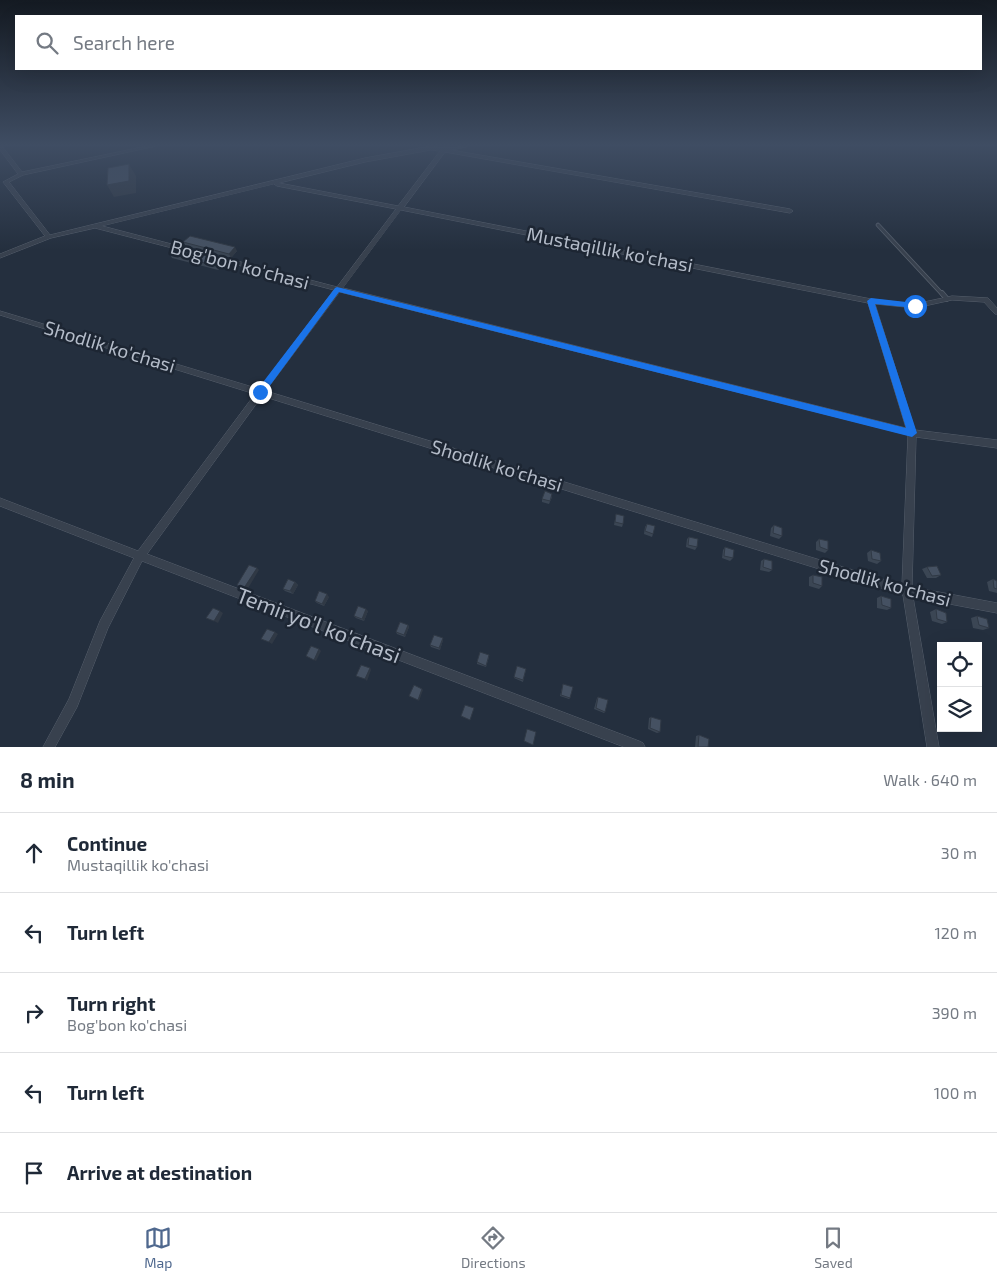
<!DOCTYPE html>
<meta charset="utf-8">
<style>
body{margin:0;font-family:"Exo 2",sans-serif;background:#f2f2f3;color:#1f2937}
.controls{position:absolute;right:15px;bottom:15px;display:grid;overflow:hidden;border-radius:0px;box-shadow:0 5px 20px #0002}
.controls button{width:45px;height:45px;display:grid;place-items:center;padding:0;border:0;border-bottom:1px solid #e0e1e3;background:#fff;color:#1f2937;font:25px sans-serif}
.stop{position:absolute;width:15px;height:15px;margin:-11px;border:4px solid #1a73e8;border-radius:50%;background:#fff}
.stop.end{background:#1a73e8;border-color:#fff;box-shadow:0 1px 5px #0008}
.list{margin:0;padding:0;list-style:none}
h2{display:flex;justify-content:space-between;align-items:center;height:65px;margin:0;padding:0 20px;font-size:21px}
h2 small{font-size:16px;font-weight:400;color:#747a83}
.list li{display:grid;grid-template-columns:32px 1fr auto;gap:15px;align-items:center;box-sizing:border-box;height:80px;padding:0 20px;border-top:1px solid #e0e1e3}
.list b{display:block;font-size:19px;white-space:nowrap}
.list p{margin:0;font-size:16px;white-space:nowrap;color:#747a83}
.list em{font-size:16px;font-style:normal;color:#747a83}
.icon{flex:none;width:28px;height:28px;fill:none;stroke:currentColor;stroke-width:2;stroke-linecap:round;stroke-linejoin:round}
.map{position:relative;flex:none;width:997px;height:747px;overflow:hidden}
.search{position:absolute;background:#fff;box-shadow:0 5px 20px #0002;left:15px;right:15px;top:15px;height:55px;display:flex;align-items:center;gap:12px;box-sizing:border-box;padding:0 18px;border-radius:0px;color:#747a83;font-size:19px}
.sheet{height:465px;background:#fff}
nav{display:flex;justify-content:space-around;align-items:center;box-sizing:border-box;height:70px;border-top:1px solid #e0e1e3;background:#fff;font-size:14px;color:#747a83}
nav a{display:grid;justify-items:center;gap:2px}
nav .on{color:#4f688e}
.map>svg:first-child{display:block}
</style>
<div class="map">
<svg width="997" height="747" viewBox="0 0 997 747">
<rect width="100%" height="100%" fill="#242f3e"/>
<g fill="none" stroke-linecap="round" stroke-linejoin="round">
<defs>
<path id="service-far1" d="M 878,225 L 943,295"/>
<path id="service" d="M 942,293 L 947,299"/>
<path id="minor" d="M 0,146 L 2,146 L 22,172 L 147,146 L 156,146 L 23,175 L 9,182 L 50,235 L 365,158 L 431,146 L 442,148 L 445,146 L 448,146 L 448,148 L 466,146 L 466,147 L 451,150 L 790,209 L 793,211 L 790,213 L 445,152 L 404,207 L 871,299 L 915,304 L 952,296 L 988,298 L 997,308 L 997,314 L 995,314 L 984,302 L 952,300 L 915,308 L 875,304 L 915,430 L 997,440 L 997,448 L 916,437 L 912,587 L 997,603 L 997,613 L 913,597 L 939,747 L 927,747 L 903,595 L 262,396 L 147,554 L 639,741 L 643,743 L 645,747 L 624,747 L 142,561 L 108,628 L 77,707 L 55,747 L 43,747 L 69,699 L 100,621 L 134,558 L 0,506 L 0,498 L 138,551 L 255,394 L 0,315 L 0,311 L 259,389 L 334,290 L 95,228 L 51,238 L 0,258 L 0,254 L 45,236 L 3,182 L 18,174 L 0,150 ZM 431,150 L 440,151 L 398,206 L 279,183 L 365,162 ZM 274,184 L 277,186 L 396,209 L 337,287 L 102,226 ZM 401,210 L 868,303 L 906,428 L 343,288 ZM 340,292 L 908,435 L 902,585 L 266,391 Z"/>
</defs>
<!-- service-far1 casing -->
<use href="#service-far1" stroke="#565f6c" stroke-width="4.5"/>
<!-- service casing -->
<use href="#service" stroke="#565f6c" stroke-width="5.5"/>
<!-- minor casing -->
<use href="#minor" stroke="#565f6c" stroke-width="1"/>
<!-- service-far1 -->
<use href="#service-far1" stroke="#38414e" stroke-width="3"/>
<!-- service -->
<use href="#service" stroke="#38414e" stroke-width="4"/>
<!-- minor -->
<use href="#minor" fill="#38414e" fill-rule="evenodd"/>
</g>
<!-- wall -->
<path fill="#3b4654" d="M 183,242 L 237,251 L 231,258 L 186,246 Z
M 170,254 L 225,264 L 218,270 L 172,258 Z
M 552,497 L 549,504 L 542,502 L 542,499 Z
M 616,514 L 623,524 L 622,527 L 614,525 Z
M 647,524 L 653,534 L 652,537 L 644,534 L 645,527 Z
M 774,525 L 782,536 L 779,539 L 770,536 L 771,528 Z
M 689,537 L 697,547 L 695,550 L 686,547 L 687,539 Z
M 819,539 L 828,550 L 825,553 L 816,550 L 816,542 Z
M 725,547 L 733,558 L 730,561 L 722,558 L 723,550 Z
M 871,550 L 881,561 L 877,564 L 868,561 L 867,553 Z
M 764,559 L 772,570 L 769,572 L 760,570 L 761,561 Z
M 927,567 L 941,575 L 936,578 L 927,578 L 922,569 Z
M 813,575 L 822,586 L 819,589 L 809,586 L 809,577 Z
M 993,579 L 997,581 L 997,593 L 989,591 L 987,582 Z
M 295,582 L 298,585 L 293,594 L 285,591 L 283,589 Z
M 881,596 L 891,608 L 887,610 L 877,608 L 877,598 Z
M 329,597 L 324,606 L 317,603 L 315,601 Z
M 936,609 L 947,622 L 942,624 L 932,621 L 930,612 Z
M 368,611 L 364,621 L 356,618 L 354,616 Z
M 977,616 L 989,628 L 983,630 L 973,628 L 971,618 Z
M 408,625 L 409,627 L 405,637 L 397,634 L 396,632 Z
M 443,640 L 440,650 L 431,647 L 430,645 Z
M 489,657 L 486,667 L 477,664 L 477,662 Z
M 517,666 L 526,669 L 523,682 L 514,678 Z
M 563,684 L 570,698 L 569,699 L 560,696 Z
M 598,697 L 605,712 L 604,713 L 594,709 L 597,698 Z
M 651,717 L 660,732 L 657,733 L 648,729 L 649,718 Z
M 699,735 L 708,747 L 695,747 L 696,736 Z"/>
<!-- shaded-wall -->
<path fill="#303945" d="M 129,164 L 136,176 L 136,193 L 114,197 L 107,185 Z
M 235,247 L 237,251 L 231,258 L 229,254 Z
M 223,260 L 225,264 L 218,270 L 216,266 Z
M 257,568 L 259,570 L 247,590 L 244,588 Z
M 295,582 L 298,585 L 293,594 L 290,591 Z
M 327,594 L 329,597 L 324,606 L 322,604 Z
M 366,609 L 368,611 L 364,621 L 362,619 Z
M 220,611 L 223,613 L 218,623 L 214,621 Z
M 408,625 L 409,627 L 405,637 L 404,635 Z
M 275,632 L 278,634 L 272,644 L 269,642 Z
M 443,638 L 443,640 L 440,650 L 439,648 Z
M 319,649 L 321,651 L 316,661 L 314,660 Z
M 370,668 L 371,670 L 367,681 L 365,679 Z
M 422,689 L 423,690 L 419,701 L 418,700 Z"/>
<!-- building -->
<path fill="#455162" stroke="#303945" d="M 129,164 L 129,181 L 107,185 L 108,168 Z
M 190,236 L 235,247 L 229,254 L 183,242 Z
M 177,248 L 223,260 L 216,266 L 170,254 Z
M 545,491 L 552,494 L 550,501 L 542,499 Z
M 616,514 L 624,516 L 623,524 L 615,522 Z
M 647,524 L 655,526 L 653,534 L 645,531 Z
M 774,525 L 782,528 L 782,536 L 773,533 Z
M 689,537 L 698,539 L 697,547 L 688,545 Z
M 819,539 L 828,541 L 828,550 L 820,547 Z
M 725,547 L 734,550 L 733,558 L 724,556 Z
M 871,550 L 880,553 L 881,561 L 872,559 Z
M 764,559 L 772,561 L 772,570 L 763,567 Z
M 249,565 L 257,568 L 244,588 L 237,585 Z
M 937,566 L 941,575 L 932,576 L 927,567 Z
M 813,575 L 822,577 L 822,586 L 813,583 Z
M 288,579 L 295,582 L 290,591 L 283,589 Z
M 993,579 L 997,581 L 997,589 L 994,588 Z
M 319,591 L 327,594 L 322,604 L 315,601 Z
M 881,596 L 891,599 L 891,608 L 882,605 Z
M 358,606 L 366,609 L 362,619 L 354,616 Z
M 213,608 L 220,611 L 214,621 L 206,618 Z
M 936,609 L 946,613 L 947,622 L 937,619 Z
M 977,616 L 987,619 L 989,628 L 979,625 Z
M 400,622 L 408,625 L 404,635 L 396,632 Z
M 267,629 L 275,632 L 269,642 L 261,639 Z
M 434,635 L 443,638 L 439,648 L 430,645 Z
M 311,646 L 319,649 L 314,660 L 306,656 Z
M 480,652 L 489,655 L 486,666 L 477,662 Z
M 361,665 L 370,668 L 365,679 L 356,676 Z
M 517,666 L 526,669 L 523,680 L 514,677 Z
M 563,684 L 573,687 L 570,698 L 561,695 Z
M 414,685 L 422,689 L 418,700 L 409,696 Z
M 598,697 L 608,700 L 605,712 L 596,708 Z
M 465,705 L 474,708 L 470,720 L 461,716 Z
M 651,717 L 661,720 L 660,732 L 650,728 Z
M 527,729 L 536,732 L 533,745 L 524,741 Z
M 699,735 L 709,739 L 708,747 L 698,747 Z"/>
<!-- sky -->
<linearGradient id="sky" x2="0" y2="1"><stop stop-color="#141a22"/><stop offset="0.58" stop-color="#3f4d63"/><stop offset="1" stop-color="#3f4d63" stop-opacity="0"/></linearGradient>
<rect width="997" height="250" fill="url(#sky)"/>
<!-- route -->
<path fill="#1a73e8" d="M 337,287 L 906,428 L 867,301 L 871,298 L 915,303 L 919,306 L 915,308 L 875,304 L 917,433 L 912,437 L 339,292 L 263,395 L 257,395 L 257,390 L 335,288 Z"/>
<g text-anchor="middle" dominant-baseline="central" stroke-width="5" stroke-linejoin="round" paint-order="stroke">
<!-- street labels -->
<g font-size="19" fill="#b4bcc9" stroke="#1d2633">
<text transform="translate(610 249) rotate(11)">Mustaqillik ko'chasi</text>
<text transform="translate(240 264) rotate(15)">Bog'bon ko'chasi</text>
<text transform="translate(110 346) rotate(17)">Shodlik ko'chasi</text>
<text transform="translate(497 465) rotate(17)">Shodlik ko'chasi</text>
<text transform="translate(885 582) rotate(15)">Shodlik ko'chasi</text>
</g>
<!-- near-street labels -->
<g font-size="22" fill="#b4bcc9" stroke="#1d2633">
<text transform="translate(319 624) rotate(21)">Temiryo'l ko'chasi</text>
</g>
</g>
</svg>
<div class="controls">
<button><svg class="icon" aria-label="locate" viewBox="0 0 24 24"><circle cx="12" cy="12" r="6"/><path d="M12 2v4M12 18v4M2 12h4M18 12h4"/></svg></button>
<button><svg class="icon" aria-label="layers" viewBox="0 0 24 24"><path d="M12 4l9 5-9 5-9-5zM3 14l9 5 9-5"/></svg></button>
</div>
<div class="stop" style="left:915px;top:306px"></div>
<div class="stop end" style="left:260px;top:392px"></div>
<div class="search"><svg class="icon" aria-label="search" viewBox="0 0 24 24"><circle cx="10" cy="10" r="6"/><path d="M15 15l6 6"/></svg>Search here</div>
</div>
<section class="sheet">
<h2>8 min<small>Walk · 640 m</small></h2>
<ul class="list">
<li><svg class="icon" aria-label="ahead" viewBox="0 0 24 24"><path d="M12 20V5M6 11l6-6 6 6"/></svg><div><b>Continue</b><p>Mustaqillik ko'chasi</p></div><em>30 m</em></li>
<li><svg class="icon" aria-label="left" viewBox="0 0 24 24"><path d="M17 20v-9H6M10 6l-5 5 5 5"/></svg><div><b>Turn left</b></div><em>120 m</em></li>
<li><svg class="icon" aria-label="right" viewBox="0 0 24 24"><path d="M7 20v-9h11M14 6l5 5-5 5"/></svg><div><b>Turn right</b><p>Bog'bon ko'chasi</p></div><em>390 m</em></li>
<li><svg class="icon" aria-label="left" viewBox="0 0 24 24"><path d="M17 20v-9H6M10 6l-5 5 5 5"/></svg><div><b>Turn left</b></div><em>100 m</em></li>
<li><svg class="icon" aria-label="arrive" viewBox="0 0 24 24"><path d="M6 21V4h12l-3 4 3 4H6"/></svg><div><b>Arrive at destination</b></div></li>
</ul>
</section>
<nav>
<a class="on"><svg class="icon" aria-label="map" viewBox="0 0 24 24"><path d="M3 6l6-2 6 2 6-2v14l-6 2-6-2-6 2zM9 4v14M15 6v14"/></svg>Map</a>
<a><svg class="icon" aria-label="directions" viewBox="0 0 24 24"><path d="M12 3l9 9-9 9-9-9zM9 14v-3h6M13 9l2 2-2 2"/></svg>Directions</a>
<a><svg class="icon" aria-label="saved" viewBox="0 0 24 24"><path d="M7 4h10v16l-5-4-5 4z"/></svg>Saved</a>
</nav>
